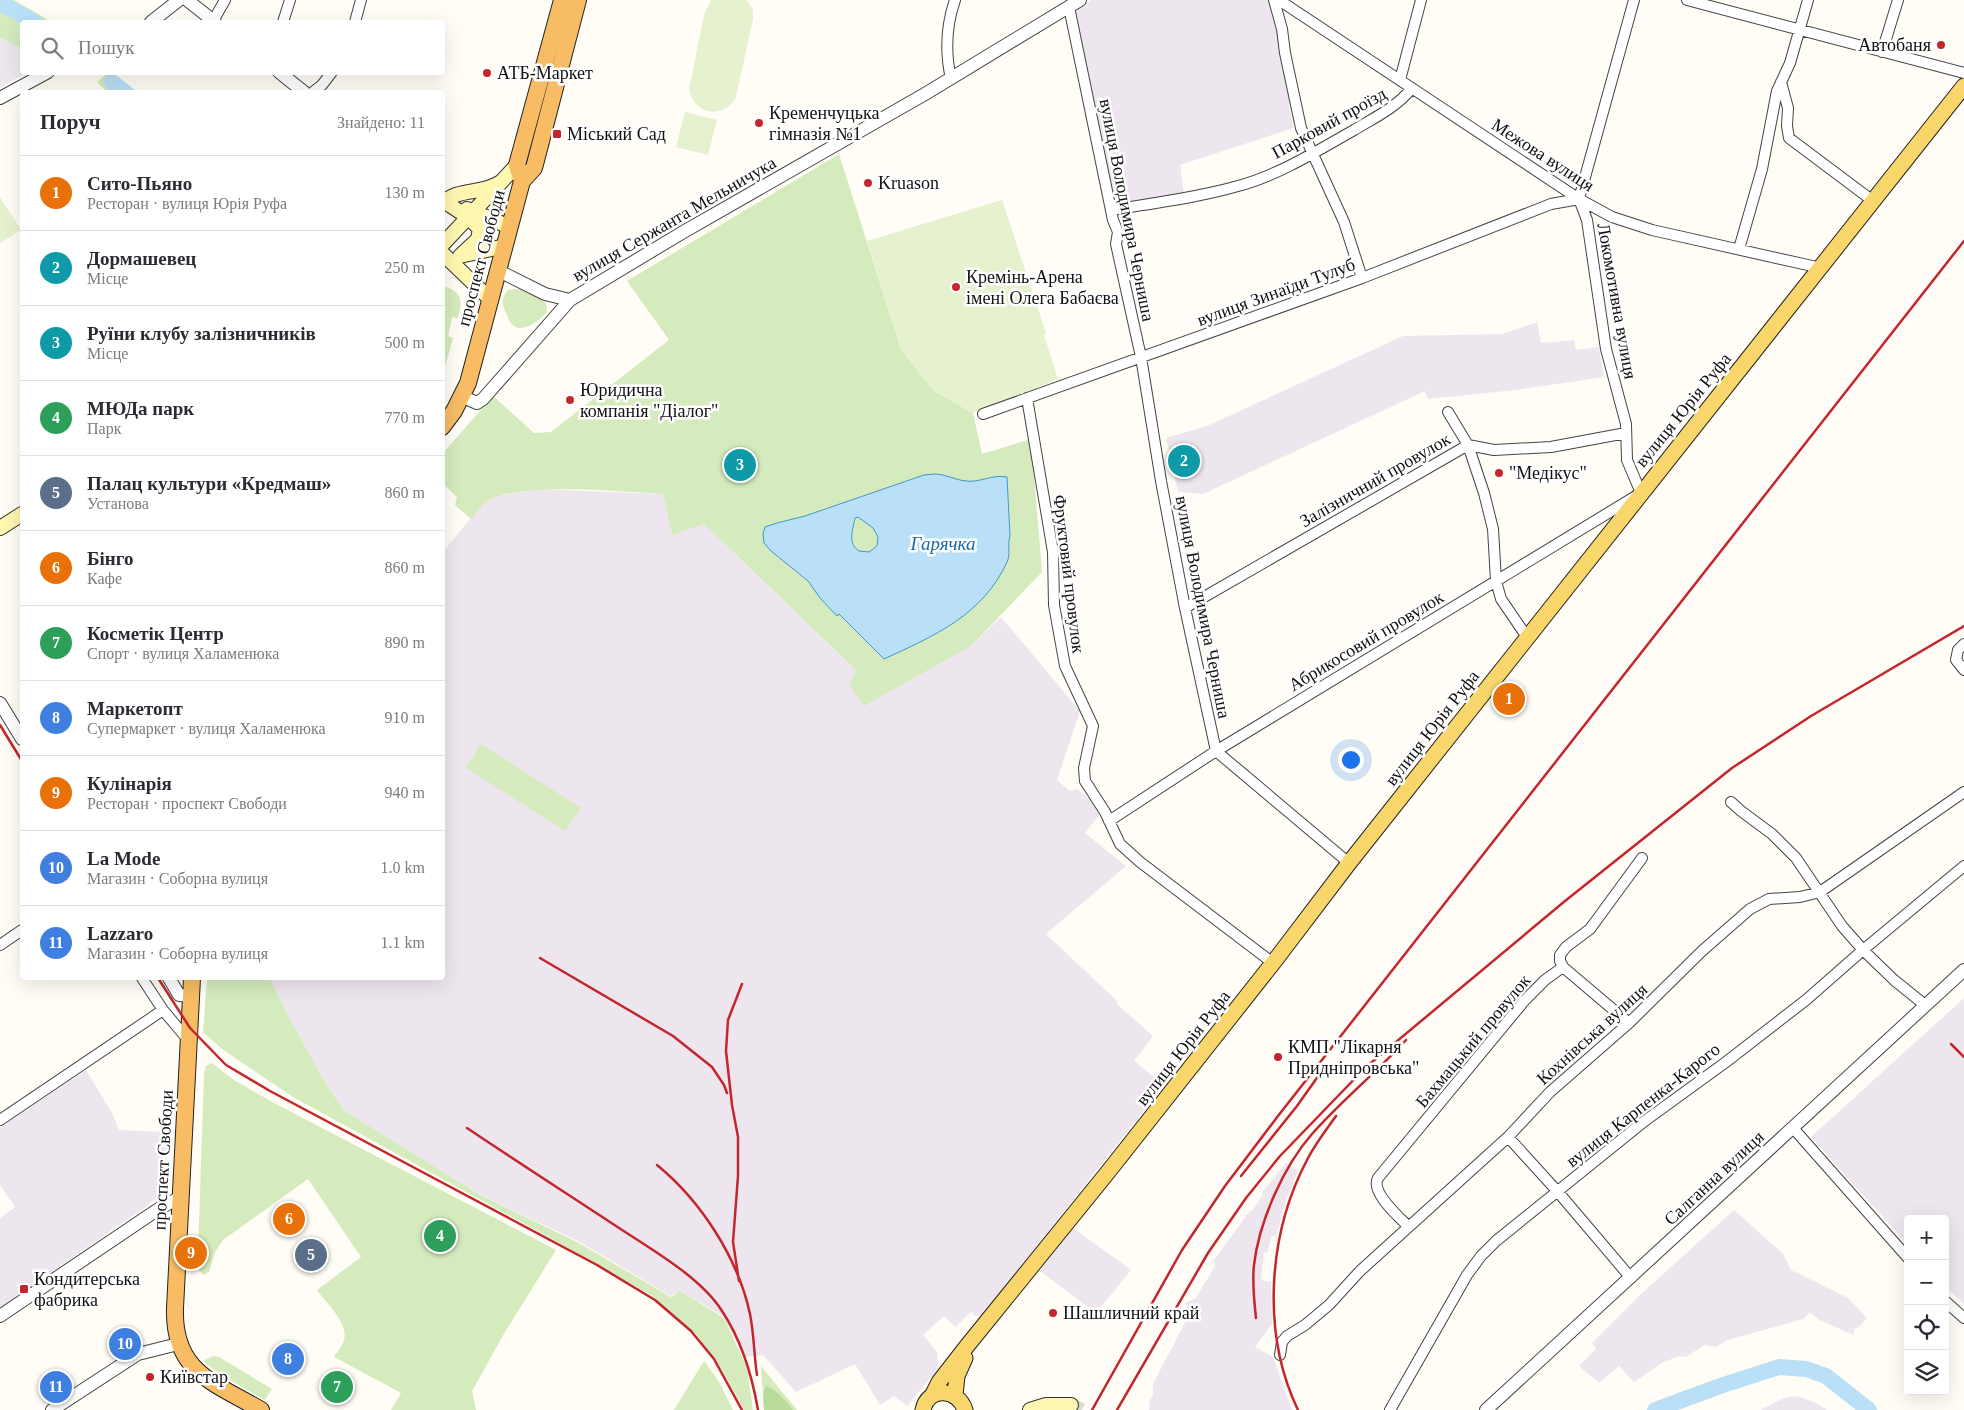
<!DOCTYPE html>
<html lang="uk">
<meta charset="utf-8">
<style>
body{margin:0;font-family:Georgia,serif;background:#f2f2f3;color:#2b2b33}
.controls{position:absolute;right:15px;bottom:15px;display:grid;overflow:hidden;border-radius:5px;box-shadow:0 5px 20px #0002}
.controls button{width:45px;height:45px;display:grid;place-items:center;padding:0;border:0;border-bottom:1px solid #e1e1e2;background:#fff;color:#2b2b33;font:25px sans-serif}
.you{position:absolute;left:1350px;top:759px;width:18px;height:18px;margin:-12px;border:4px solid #fff;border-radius:50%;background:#1a73e8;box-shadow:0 0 0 8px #1a73e833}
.badge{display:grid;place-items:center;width:32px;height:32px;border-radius:50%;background:#c4262e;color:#fff;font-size:16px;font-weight:700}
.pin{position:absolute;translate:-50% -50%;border:2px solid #fff;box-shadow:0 1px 5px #0006}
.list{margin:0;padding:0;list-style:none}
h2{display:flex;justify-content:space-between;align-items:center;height:65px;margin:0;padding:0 20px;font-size:21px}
h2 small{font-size:16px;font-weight:400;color:#7c7c81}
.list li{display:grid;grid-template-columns:32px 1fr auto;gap:15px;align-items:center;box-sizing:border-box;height:75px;padding:0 20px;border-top:1px solid #e1e1e2}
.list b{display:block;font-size:19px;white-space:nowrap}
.list p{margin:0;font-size:16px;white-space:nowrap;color:#7c7c81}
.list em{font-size:16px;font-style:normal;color:#7c7c81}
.icon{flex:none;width:28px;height:28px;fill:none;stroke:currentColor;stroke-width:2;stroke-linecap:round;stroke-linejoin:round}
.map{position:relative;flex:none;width:1964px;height:1410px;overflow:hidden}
.search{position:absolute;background:#fff;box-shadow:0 5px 20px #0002;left:20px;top:20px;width:425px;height:55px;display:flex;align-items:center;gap:12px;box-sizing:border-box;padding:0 18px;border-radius:5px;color:#7c7c81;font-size:19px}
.panel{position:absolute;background:#fff;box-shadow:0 5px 20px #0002;left:20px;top:90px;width:425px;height:890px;border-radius:5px}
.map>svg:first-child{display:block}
</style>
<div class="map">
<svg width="1964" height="1410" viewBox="0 0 1964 1410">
<rect width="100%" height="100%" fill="#fffdf5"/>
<!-- industrial -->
<path fill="#eee6ef" d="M 1091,0 L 1271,0 L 1279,29 L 1293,128 L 1180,165 L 1184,193 L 1116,206 L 1074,11 Z
M 0,38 L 22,49 L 22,72 L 26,73 L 0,88 Z
M 1537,322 L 1541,343 L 1574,340 L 1576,350 L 1599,347 L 1604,377 L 1516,390 L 1428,399 L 1425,391 L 1203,494 L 1178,492 L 1166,438 L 1207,426 L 1403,336 L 1503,334 Z
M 538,489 L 663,494 L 672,535 L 704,524 L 856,670 L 971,646 L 1001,617 L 1080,711 L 1057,780 L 1070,791 L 1077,789 L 1103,810 L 1085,833 L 1126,866 L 1046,934 L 1117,1001 L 1117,1004 L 1153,1036 L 1134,1061 L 1164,1085 L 981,1316 L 975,1316 L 971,1312 L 955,1327 L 944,1316 L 923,1335 L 937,1352 L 938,1369 L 907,1406 L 894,1396 L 880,1405 L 855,1364 L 796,1392 L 763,1355 L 744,1357 L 723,1316 L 680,1291 L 671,1296 L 669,1295 L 576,1240 L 480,1195 L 345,1111 L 329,1089 L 291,1021 L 270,978 L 442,978 L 443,552 L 484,502 L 499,496 Z
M 1964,998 L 1964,1304 L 1945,1286 L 1945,1219 L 1908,1219 L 1908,1245 L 1811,1137 Z
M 86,1070 L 112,1113 L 119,1130 L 169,1132 L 164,1191 L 147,1206 L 0,1307 L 0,1218 L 15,1207 L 0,1185 L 0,1128 Z
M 1286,1163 L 1298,1171 L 1285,1204 L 1276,1237 L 1271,1236 L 1268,1252 L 1264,1253 L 1261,1280 L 1271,1282 L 1272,1324 L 1255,1347 L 1273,1357 L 1292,1410 L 1149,1410 L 1150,1400 L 1153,1394 L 1153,1384 L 1190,1313 L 1185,1303 L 1196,1298 L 1215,1266 L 1213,1261 L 1250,1211 L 1252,1211 L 1263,1195 L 1262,1192 Z
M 1734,1210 L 1783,1254 L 1791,1270 L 1848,1298 L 1867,1318 L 1859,1327 L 1855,1328 L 1853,1335 L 1820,1320 L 1810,1313 L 1803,1319 L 1728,1340 L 1715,1347 L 1704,1345 L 1686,1357 L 1679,1356 L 1662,1363 L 1634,1382 L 1619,1366 L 1599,1383 L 1579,1366 L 1596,1349 L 1592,1343 L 1639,1296 Z
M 1073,1228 L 1131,1270 L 1096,1313 L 1040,1271 Z
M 1798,1396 L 1818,1404 L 1827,1410 L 1760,1410 L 1784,1398 Z"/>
<!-- green -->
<path fill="#d5ebbd" d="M 0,0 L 14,0 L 52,22 L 22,22 L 22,49 L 0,38 Z
M 107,73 L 139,92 L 107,92 L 97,82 Z
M 839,154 L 901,349 L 934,391 L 973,413 L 982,454 L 1031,439 L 1042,572 L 971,646 L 864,706 L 849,685 L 856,670 L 704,524 L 672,535 L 663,494 C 621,492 520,481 486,502 C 481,505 476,514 471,519 L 455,505 L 457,497 L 443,484 L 443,453 L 493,396 L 534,433 L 551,432 L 669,340 L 627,281 Z
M 443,286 C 462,291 463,301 458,318 L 452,317 L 448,336 L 453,338 L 443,374 Z
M 514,289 L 527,290 L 546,303 L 547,312 C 540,320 520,337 510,322 C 509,320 508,317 507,315 C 502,305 500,299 508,290 Z
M 481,744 L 581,808 L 565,831 L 466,768 Z
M 207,978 L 270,978 L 291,1021 L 329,1089 L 345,1111 L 480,1195 L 577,1242 L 671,1297 L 680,1291 L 724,1318 L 747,1368 L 753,1410 L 744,1410 L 721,1368 L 696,1334 L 651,1295 L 543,1234 L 293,1097 L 222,1049 L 203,1032 Z
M 212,1063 L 234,1080 L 276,1104 L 556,1250 L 505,1332 L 472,1391 L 476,1410 L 391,1410 L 401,1393 L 334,1357 C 337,1352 342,1346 344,1340 C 349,1323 326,1303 317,1290 L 361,1257 L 308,1179 L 223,1240 L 215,1252 L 209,1272 L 203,1275 L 199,1270 L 198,1252 L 204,1074 L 206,1066 Z
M 213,1356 L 219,1357 L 272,1389 L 265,1400 L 221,1375 L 203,1361 Z
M 704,1361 L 718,1380 L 733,1410 L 674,1410 Z
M 761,1366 L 797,1410 L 764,1410 Z"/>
<!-- forest -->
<path fill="#b9dc9c" d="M 766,1386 C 775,1388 788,1403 793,1410 L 764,1410 L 763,1393 Z"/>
<!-- pitch -->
<path fill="#e6f2cf" d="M 711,0 L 746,0 L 753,10 L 753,19 L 736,97 C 724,119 695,116 689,90 L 704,15 Z
M 685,112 L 717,120 L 708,155 L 676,147 Z
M 0,197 L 21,230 L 0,243 Z
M 1002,200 L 1046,333 L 1044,335 L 1058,379 L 973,413 L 934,391 L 901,349 L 867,241 Z"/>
<!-- water -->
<path fill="#b9e0f7" stroke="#3f96cf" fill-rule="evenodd" d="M 934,474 C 946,474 955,480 966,481 C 979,483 993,474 1007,477 L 1010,536 C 1007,544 1011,554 1007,562 C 983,615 934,636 884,659 L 839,614 L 837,616 L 820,598 L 808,581 L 771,551 L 764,543 L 763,534 L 765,527 L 777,523 L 805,516 L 924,475 ZM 858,517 L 873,528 L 878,537 L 877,546 L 869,552 L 859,551 C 847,543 853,530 855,518 Z"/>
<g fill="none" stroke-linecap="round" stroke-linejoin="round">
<!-- river -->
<path stroke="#b9e0f7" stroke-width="16" d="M 0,3 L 35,22
M 112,82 L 125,92
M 1655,1410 L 1723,1385 L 1779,1367 L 1806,1369 L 1826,1376 L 1869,1410"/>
<!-- secondary-tunnel -->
<path stroke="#dbdad3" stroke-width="14" stroke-dasharray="14 7" stroke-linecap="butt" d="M 1071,1405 L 1082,1410"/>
<defs>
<path id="minor" d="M 1274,0 L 1282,29 L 1285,53 L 1301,128 L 1344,222 L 1362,278
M 1279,0 L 1579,199 L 1612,217 L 1652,230 L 1821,268
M 1687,0 L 1964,73
M 1069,7 L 1113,220 L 1118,232 L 1116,244 L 1141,357 L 1161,481 L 1185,608 L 1216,751 L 1349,863
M 213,21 L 225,0
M 283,22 L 290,0
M 355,22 L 361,0
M 1882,52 L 1898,0
M 951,79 C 945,52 946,26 955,0
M 1400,80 L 1421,0
M 1781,82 L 1788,108 L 1787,126 L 1789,138 L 1873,201
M 313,92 L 322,85 L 332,72
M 1111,210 C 1153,203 1196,198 1238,186 C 1279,175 1317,151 1354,130 C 1374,118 1397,107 1412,88
M 1739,249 L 1762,169 L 1777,91 L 1790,63 L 1808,0
M 1027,398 L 1053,552 L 1054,605 L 1065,666 L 1093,726 L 1084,768 L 1085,781 L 1105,812 L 1120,844 L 1140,862 L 1273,963
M 1448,412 L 1468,445 L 1484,493 L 1493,529 L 1496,581 L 1501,599 L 1527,637
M 983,414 L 1362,278 L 1551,204 L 1579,199
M 1185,608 L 1468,445 L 1494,450 L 1551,447 L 1626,433
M 1964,644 L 1958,650 L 1956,660 L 1964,670
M 1731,802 L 1741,811 L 1772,834 L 1796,858 L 1842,926 L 1863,950 L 1894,980 L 1925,1005
M 1109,821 L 1216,751 L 1641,493 L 1627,460 L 1626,424 L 1606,349 L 1587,220 L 1579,199 L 1634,0
M 0,945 L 22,930
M 1563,967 L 1629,1023
M 142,978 L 163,1010 L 189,1041
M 0,1120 L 163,1010
M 1793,1128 L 1908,1258
M 1508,1137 L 1558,1192 L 1631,1278
M 1408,1226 C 1399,1217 1370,1192 1378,1178 L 1525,1000 L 1545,980 L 1563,967 L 1560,961 L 1560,955 L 1566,947 L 1590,929 L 1642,858
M 1945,1301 L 1964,1318
M 1280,1355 L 1282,1342 L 1287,1336 L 1305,1325 L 1329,1305 L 1360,1271 L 1508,1137 L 1550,1092 L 1629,1023 L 1702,951 L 1750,909 L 1769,899 L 1800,897 L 1820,892 L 1964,792
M 1390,1410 L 1467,1275 L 1481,1256 L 1496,1241 L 1642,1123 L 1726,1062 L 1806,1000 L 1863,950 L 1964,866"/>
<path id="tertiary" d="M 187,0 L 215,22
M 151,22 L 179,0
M 279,72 L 304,92
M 0,98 L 48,72
M 499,271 L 545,294 L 570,300
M 461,396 L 477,403 L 483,399 L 570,300 L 685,231 L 925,94 L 1080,0
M 0,703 L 22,739
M 169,978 L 179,995 L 191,996
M 0,1316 L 157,1210 L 182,1196
M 52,1410 L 138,1354 L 178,1344
M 1486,1410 L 1964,970"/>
<path id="secondary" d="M 445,202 L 468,217 L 480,229 L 478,239 L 460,256
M 442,204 C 458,187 481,195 499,183
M 467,209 L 510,227
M 442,245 L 517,165
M 442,253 L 491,300
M 460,256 L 505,246
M 0,528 L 22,514
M 1030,1410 L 1046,1405 L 1071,1405"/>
<path id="primary" d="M 955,1395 L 957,1376 L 965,1358
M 932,1396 L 939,1382 L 967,1346 L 1108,1172 L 1273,963 L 1349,863 L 1964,86
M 923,1410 C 928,1386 958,1388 965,1410"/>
<path id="trunk" d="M 522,181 L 517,165 L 562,0
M 442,427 L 454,411 L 468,383 L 522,181 L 534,168 L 578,0
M 192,978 L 175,1308 C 173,1372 213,1382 261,1410"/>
</defs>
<!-- minor casing -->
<use href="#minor" stroke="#444" stroke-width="12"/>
<!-- tertiary casing -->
<use href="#tertiary" stroke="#444" stroke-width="14"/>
<!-- secondary casing -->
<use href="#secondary" stroke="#333" stroke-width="16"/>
<!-- primary casing -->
<use href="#primary" stroke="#222" stroke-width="17"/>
<!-- trunk casing -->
<use href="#trunk" stroke="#222" stroke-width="18"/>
<!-- minor -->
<use href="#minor" stroke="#fff" stroke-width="10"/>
<!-- tertiary -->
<use href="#tertiary" stroke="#fff" stroke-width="12"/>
<!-- secondary -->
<use href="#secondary" stroke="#fff6b0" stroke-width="14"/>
<!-- primary -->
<use href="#primary" stroke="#f9d66b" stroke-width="15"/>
<!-- trunk -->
<use href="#trunk" stroke="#f7bc64" stroke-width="16"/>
<!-- rail -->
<path stroke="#c4262e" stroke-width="2.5" d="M 0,725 L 22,761
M 540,958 L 673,1036 L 712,1067 L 724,1085 L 727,1093
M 158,978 L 190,1028 L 226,1065 L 270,1091 L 597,1265 L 655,1300 L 691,1331 L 714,1359 L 742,1410
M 1951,1044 L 1964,1057
M 467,1128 C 516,1161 566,1193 616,1226 C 649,1248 701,1277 722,1311 C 742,1341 752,1375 758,1410
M 657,1165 C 701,1201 738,1258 750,1314 C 754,1334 754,1355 757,1375
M 1241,1176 L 1297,1106 L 1319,1075
M 739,1281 L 733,1242 L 738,1176 L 738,1137 L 732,1105 L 726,1051 L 728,1020 L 742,984
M 1256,1318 C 1254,1300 1252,1282 1254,1265 C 1259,1222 1283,1167 1312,1134 C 1341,1101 1376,1073 1406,1040
M 1092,1410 L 1182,1250 L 1225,1186 L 1278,1116 L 1964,241
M 1117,1410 L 1208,1253 L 1246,1198 L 1280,1156 L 1366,1067 L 1565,901 L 1732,768 L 1811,716 L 1964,626
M 1298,1410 C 1261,1333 1268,1234 1307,1160 C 1315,1144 1326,1130 1336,1116"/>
</g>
<!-- markers -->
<g fill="#c4262e" stroke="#fff" stroke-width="2">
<circle cx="1941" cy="45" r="5"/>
<circle cx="487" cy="73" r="5"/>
<circle cx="759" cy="123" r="5"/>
<rect x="552" y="129" width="10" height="10" rx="2.5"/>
<circle cx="868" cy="183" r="5"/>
<circle cx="956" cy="287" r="5"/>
<circle cx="570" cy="400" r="5"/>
<circle cx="1499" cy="473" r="5"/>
<circle cx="1278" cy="1057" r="5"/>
<rect x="19" y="1284" width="10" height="10" rx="2.5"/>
<circle cx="1053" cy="1313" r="5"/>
<circle cx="150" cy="1377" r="5"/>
</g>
<g text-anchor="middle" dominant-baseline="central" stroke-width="5" stroke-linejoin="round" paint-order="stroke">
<!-- poi labels -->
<g font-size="18" fill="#111" stroke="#fff" text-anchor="start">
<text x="1931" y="45" text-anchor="end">Автобаня</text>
<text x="497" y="73">АТБ-Маркет</text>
<text x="769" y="113">Кременчуцька<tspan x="769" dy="21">гімназія №1</tspan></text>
<text x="567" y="134">Міський Сад</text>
<text x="878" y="183">Kruason</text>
<text x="966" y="277">Кремінь-Арена<tspan x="966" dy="21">імені Олега Бабаєва</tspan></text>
<text x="580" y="390">Юридична<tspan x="580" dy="21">компанія "Діалог"</tspan></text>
<text x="1509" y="473">"Медікус"</text>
<text x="1288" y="1047">КМП "Лікарня<tspan x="1288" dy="21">Придніпровська"</tspan></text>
<text x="34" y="1279">Кондитерська<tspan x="34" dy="21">фабрика</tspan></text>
<text x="1063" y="1313">Шашличний край</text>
<text x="160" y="1377">Київстар</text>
</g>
<!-- street labels -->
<g font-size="18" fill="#111" stroke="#fff">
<text transform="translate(1329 123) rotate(-29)">Парковий проїзд</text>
<text transform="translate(1543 155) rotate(33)">Межова вулиця</text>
<text transform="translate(1127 210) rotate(79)">вулиця Володимира Черниша</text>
<text transform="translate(674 219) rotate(-30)">вулиця Сержанта Мельничука</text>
<text transform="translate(481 258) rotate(-75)">проспект Свободи</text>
<text transform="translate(1276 292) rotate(-20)">вулиця Зинаїди Тулуб</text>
<text transform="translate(1617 301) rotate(80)">Локомотивна вулиця</text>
<text transform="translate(1683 410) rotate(-51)">вулиця Юрія Руфа</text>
<text transform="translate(1375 480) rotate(-30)">Залізничний провулок</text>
<text transform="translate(1069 574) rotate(83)">Фруктовий провулок</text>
<text transform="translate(1203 607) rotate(79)">вулиця Володимира Черниша</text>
<text transform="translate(1366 641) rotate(-31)">Абрикосовий провулок</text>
<text transform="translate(1432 728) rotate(-52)">вулиця Юрія Руфа</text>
<text transform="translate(1592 1034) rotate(-42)">Кохнівська вулиця</text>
<text transform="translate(1473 1041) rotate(-50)">Бахмацький провулок</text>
<text transform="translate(1183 1048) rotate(-52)">вулиця Юрія Руфа</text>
<text transform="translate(1643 1105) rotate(-38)">вулиця Карпенка-Карого</text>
<text transform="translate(163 1160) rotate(-87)">проспект Свободи</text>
<text transform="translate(1714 1178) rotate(-43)">Салганна вулиця</text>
</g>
<!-- water labels -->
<g font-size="19" font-style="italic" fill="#1768a6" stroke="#fff">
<text x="943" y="543">Гарячка</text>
</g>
</g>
</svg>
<div class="controls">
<button>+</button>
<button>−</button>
<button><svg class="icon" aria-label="locate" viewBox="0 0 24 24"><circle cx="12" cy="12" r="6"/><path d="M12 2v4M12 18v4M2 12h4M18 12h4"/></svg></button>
<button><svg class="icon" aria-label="layers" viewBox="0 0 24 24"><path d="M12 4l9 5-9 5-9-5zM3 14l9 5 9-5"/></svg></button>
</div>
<div class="you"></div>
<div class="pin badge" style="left:1509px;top:699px;background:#e8710a">1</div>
<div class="pin badge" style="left:1184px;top:461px;background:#0f9aa8">2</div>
<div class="pin badge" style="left:740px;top:465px;background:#0f9aa8">3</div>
<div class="pin badge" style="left:440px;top:1236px;background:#2e9e5b">4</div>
<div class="pin badge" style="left:311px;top:1255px;background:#5c6f8a">5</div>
<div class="pin badge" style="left:289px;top:1219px;background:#e8710a">6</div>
<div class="pin badge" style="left:337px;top:1387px;background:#2e9e5b">7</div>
<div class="pin badge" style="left:288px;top:1359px;background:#3f7fe0">8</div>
<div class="pin badge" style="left:191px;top:1253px;background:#e8710a">9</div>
<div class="pin badge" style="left:125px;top:1344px;background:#3f7fe0">10</div>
<div class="pin badge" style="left:56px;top:1387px;background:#3f7fe0">11</div>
<div class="search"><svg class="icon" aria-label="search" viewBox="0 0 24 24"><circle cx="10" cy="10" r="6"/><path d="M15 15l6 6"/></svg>Пошук</div>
<section class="panel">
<h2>Поруч<small>Знайдено: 11</small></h2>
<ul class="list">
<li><span class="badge" style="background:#e8710a">1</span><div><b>Сито-Пьяно</b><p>Ресторан · вулиця Юрія Руфа</p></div><em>130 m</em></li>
<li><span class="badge" style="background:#0f9aa8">2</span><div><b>Дормашевец</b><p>Місце</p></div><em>250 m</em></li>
<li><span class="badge" style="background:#0f9aa8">3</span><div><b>Руїни клубу залізничників</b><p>Місце</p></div><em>500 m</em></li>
<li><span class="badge" style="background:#2e9e5b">4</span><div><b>МЮДа парк</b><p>Парк</p></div><em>770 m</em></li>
<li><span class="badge" style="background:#5c6f8a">5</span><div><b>Палац культури «Кредмаш»</b><p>Установа</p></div><em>860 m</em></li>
<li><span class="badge" style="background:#e8710a">6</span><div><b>Бінго</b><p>Кафе</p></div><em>860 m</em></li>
<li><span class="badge" style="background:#2e9e5b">7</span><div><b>Косметік Центр</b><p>Спорт · вулиця Халаменюка</p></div><em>890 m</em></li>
<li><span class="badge" style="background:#3f7fe0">8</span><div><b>Маркетопт</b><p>Супермаркет · вулиця Халаменюка</p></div><em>910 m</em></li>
<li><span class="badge" style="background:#e8710a">9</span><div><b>Кулінарія</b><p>Ресторан · проспект Свободи</p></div><em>940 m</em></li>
<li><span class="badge" style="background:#3f7fe0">10</span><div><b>La Mode</b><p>Магазин · Соборна вулиця</p></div><em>1.0 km</em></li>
<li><span class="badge" style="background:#3f7fe0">11</span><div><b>Lazzaro</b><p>Магазин · Соборна вулиця</p></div><em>1.1 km</em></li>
</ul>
</section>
</div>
